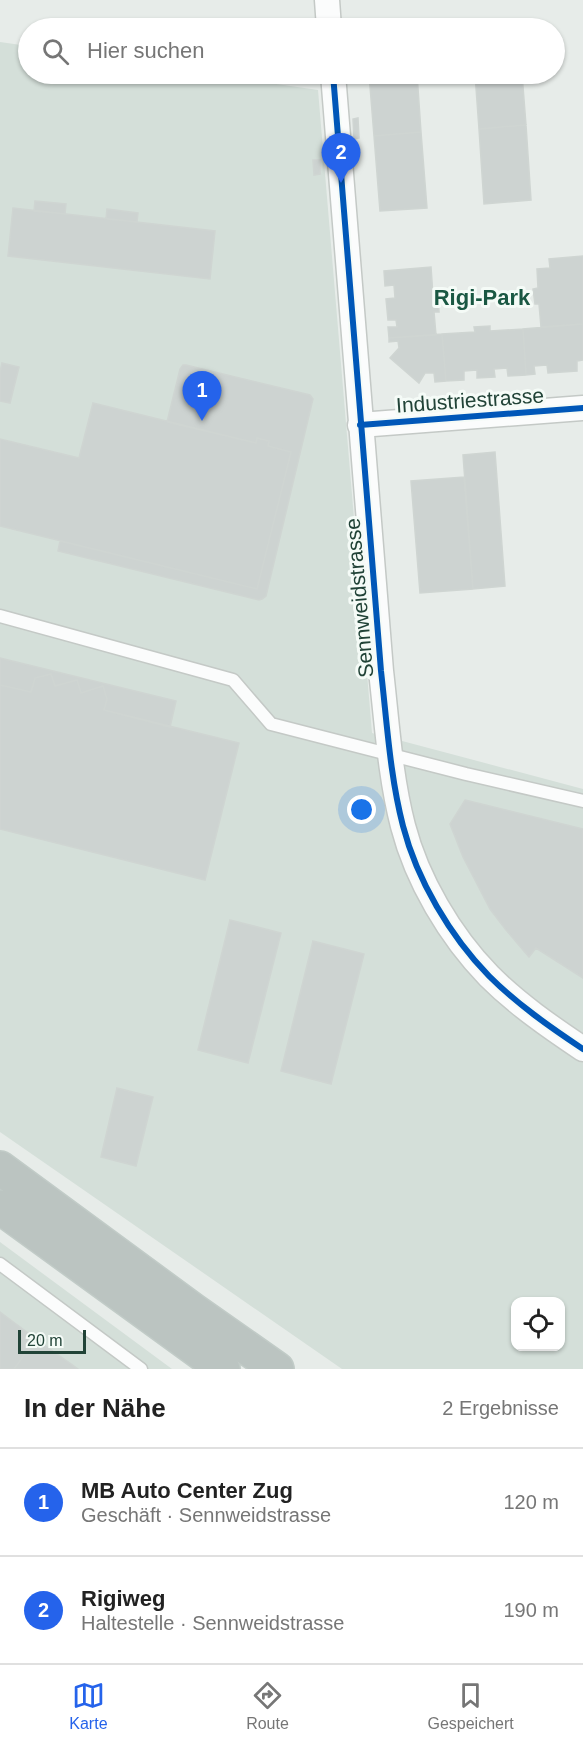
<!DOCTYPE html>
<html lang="de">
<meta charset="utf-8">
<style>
body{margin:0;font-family:Helvetica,sans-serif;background:#f2f2f2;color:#222}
.controls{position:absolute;right:18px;bottom:18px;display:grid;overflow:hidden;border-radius:12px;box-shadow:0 2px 4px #0004}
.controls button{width:54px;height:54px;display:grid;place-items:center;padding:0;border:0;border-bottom:2px solid #e0e0e0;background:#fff;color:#222;font:30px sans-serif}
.scale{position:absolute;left:18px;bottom:15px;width:68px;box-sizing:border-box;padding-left:6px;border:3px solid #214337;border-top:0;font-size:16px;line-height:21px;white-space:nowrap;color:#214337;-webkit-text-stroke:4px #f5fbf7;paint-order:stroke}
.you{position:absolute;left:362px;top:810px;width:21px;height:21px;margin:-15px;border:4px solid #fff;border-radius:50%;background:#1a73e8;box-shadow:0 0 0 9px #1a73e833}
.badge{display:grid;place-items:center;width:39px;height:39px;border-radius:50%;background:#2563eb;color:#fff;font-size:20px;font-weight:700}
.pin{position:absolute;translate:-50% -50px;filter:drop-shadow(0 2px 3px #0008)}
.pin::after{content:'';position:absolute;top:32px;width:21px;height:18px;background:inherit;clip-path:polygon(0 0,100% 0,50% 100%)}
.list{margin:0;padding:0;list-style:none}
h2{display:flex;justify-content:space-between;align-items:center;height:78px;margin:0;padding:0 24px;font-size:26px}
h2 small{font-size:20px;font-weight:400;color:#767676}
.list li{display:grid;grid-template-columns:39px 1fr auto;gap:18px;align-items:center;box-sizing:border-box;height:108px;padding:0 24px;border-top:2px solid #e0e0e0}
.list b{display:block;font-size:22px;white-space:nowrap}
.list p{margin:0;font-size:20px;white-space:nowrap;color:#767676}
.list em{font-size:20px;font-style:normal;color:#767676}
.icon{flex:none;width:33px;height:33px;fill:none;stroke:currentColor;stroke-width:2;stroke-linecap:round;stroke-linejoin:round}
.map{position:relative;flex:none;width:583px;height:1369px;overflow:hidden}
.search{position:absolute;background:#fff;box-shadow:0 2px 4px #0004;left:18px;right:18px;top:18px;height:66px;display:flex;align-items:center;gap:15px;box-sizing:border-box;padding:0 21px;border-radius:33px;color:#767676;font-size:22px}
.sheet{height:294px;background:#fff}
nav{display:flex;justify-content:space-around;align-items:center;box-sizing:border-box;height:84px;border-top:2px solid #e0e0e0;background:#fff;font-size:16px;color:#767676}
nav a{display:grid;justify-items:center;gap:3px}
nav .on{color:#2563eb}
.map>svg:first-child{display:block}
</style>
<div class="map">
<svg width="583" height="1369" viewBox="0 0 583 1369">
<rect width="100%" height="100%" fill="#e7ece9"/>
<!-- built -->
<path fill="#d4dfd9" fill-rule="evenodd" d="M 0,42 L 28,46 L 28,74 L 208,74 L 318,90 L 372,733 L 583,789 L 583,1369 L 342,1369 L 0,1132 ZM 516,1302 L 560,1302 L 560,1346 L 516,1346 Z
M 0,1242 L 172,1369 L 0,1369 Z"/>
<!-- building -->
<path fill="#cdd3d1" stroke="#cfd5d2" stroke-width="1.5" d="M 369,74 L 417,74 L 421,132 L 374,136 Z
M 475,74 L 522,74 L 526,125 L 479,129 Z
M 358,118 L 359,138 L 354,139 L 353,119 Z
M 526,125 L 531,200 L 484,204 L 479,129 Z
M 421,132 L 427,208 L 380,211 L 374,136 Z
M 313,160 L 320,160 L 320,174 L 314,175 Z
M 35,201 L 66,204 L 65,214 L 34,211 Z
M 13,208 L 215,231 L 210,279 L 8,256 Z
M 107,209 L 138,213 L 137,222 L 106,219 Z
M 583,256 L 583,324 L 541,327 L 539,304 L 535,304 L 533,289 L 538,288 L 537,269 L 550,268 L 549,259 Z
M 431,267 L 433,296 L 438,296 L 439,312 L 434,312 L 436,335 L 389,338 L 388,327 L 397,327 L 396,320 L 388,320 L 386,299 L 395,298 L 394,285 L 385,286 L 384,271 Z
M 583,324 L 583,360 L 577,361 L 577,371 L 548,373 L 547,365 L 534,366 L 535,374 L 526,375 L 523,329 Z
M 490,326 L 490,331 L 523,329 L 526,375 L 508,376 L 507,368 L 494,369 L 495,377 L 477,378 L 477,370 L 464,371 L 464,380 L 446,381 L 442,334 L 475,332 L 474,327 Z
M 442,334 L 446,381 L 435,382 L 434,373 L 425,373 L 419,383 L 390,358 L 399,348 L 398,341 L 389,342 L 389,338 Z
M 2,363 L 19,367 L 10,403 L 0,401 L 0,372 Z
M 183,365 L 186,365 L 310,395 L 313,399 L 266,596 L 262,599 L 259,600 L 58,551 L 60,541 L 257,589 L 291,452 L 268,446 L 269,441 L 257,438 L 256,443 L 167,422 L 180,369 Z
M 93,403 L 256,443 L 257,438 L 269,441 L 268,446 L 291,452 L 257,589 L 0,526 L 0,439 L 79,458 Z
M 495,452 L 505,586 L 473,589 L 463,455 Z
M 464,477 L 473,589 L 420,593 L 411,481 Z
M 0,658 L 176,701 L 170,727 L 104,710 L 107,699 L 103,686 L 81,693 L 77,680 L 55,686 L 51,674 L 35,678 L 31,692 L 0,685 Z
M 51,674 L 55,686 L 77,680 L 81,693 L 103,686 L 107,699 L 104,710 L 239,743 L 205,880 L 0,829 L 0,685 L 31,692 L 35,678 Z
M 465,800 L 583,829 L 583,978 L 536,948 L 529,957 L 506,930 L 490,909 L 463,857 L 450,824 Z
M 230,920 L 281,933 L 248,1063 L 198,1050 Z
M 313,941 L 364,954 L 331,1084 L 281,1071 Z
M 117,1088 L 153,1097 L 136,1166 L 101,1157 Z
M 0,1312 L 36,1339 L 14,1369 L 0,1369 Z
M 36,1339 L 78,1369 L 14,1369 Z"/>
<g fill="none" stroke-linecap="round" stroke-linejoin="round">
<defs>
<path id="lane" d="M 0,616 L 233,680 L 271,724 L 466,774 L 583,801
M 0,1264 L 141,1369"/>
<path id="street" d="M 327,0 L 329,28
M 333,74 L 381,671 C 387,723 390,776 403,826 C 417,880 450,936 489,976 C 517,1004 550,1027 583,1049
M 360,425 L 583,408"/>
<path id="highway" d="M 0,1168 L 193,1310 L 277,1369
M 0,1207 L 223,1369"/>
</defs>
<!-- lane casing -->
<use href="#lane" stroke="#c4c9c6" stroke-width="15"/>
<!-- street casing -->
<use href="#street" stroke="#c4c9c6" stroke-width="27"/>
<!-- highway casing -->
<use href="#highway" stroke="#c1cbc7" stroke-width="36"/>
<!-- lane -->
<use href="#lane" stroke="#fbfcfc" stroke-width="12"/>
<!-- street -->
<use href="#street" stroke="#fbfcfc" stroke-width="24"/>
<!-- highway -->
<use href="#highway" stroke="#bbc4c1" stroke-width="33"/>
<defs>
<path id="cycleway" d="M 333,74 L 381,671 C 387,723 390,776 403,826 C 417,880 450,936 489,976 C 517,1004 550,1027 583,1049
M 360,425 L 583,408"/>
</defs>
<!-- cycleway casing -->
<use href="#cycleway" stroke="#f5fbf7" stroke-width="10"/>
<!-- cycleway -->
<use href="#cycleway" stroke="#0057b8" stroke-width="6"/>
</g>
<g text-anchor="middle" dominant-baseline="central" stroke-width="6" stroke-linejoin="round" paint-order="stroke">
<!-- street labels -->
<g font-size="21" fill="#214337" stroke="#f5fbf7">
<text transform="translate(470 400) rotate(-4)">Industriestrasse</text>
<text transform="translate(359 598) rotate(-95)">Sennweidstrasse</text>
</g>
<!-- neighbourhood labels -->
<g font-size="22" font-weight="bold" fill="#1a5843" stroke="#f5fbf7">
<text x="482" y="297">Rigi-Park</text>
</g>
</g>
</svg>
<div class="controls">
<button><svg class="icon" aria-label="locate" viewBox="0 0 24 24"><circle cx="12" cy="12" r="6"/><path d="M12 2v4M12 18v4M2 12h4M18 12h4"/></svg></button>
</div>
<div class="scale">20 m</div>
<div class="you"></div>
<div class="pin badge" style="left:202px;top:421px">1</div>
<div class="pin badge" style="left:341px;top:183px">2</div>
<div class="search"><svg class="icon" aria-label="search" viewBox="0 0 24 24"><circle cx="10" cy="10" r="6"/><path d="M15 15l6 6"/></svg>Hier suchen</div>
</div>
<section class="sheet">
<h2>In der Nähe<small>2 Ergebnisse</small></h2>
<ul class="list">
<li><span class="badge">1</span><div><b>MB Auto Center Zug</b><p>Geschäft · Sennweidstrasse</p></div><em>120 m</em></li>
<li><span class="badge">2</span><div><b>Rigiweg</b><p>Haltestelle · Sennweidstrasse</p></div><em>190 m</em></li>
</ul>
</section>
<nav>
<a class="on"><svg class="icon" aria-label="map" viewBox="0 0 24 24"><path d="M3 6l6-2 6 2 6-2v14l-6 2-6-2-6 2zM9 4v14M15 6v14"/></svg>Karte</a>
<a><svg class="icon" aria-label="directions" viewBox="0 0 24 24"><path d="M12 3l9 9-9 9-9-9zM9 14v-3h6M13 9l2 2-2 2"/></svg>Route</a>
<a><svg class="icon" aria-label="saved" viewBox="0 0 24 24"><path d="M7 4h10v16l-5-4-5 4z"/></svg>Gespeichert</a>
</nav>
